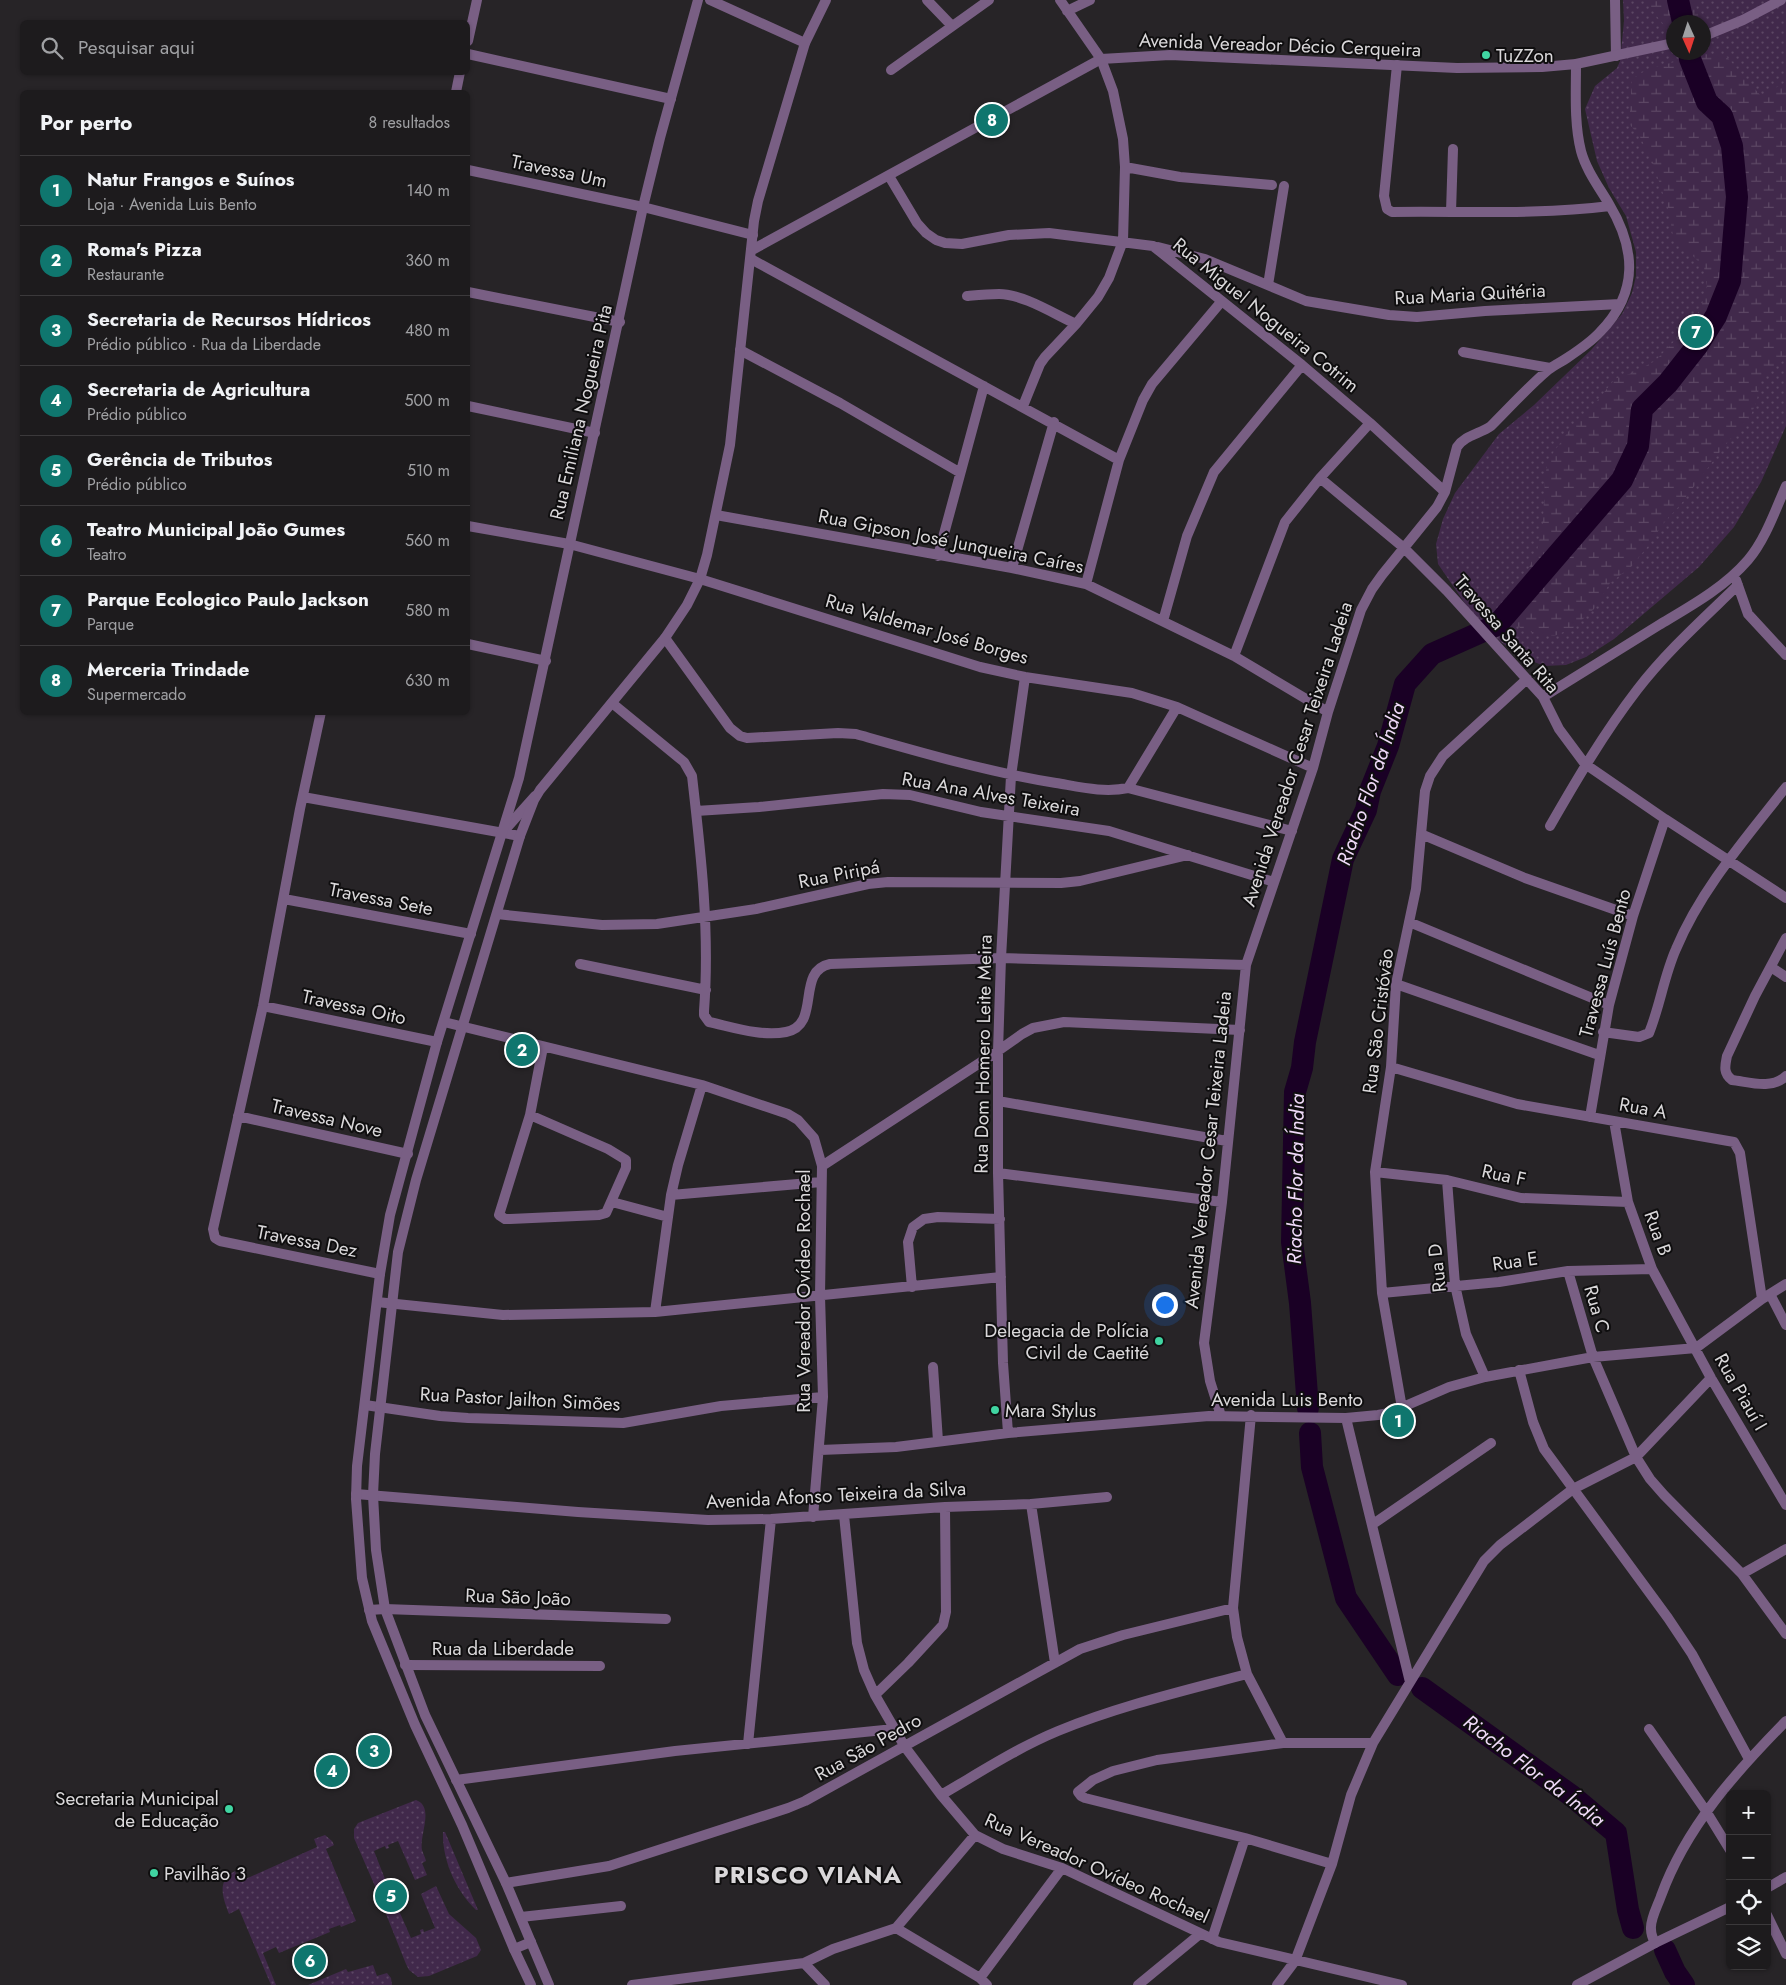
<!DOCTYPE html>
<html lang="pt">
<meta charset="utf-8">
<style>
body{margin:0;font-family:Jost,sans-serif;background:#2a282a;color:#f1f3f6}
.controls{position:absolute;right:15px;bottom:15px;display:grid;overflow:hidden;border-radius:8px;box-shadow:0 1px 4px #0004}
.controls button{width:45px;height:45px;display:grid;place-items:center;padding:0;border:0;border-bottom:1px solid #3b393b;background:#1d1b1d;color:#f1f3f6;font:25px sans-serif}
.compass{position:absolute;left:1666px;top:15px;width:45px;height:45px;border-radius:50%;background:#1d1b1d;box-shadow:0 1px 4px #0004;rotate:177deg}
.you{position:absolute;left:1164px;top:1304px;width:18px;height:18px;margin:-12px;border:4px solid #fff;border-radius:50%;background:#1a73e8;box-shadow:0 0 0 8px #1a73e833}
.badge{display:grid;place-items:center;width:32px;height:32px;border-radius:50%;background:#0f766e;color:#fff;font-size:16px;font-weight:700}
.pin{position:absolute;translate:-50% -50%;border:2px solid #fff;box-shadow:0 1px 5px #0006}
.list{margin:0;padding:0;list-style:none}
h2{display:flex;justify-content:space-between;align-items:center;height:65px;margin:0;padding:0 20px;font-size:21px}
h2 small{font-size:16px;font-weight:400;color:#a0a1a4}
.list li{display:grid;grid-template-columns:32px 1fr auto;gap:15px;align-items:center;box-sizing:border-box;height:70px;padding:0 20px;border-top:1px solid #3b393b}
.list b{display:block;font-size:19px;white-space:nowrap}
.list p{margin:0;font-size:16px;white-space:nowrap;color:#a0a1a4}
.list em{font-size:16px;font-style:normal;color:#a0a1a4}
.icon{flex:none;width:28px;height:28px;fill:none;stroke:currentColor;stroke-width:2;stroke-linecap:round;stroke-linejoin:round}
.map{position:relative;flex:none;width:1786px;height:1985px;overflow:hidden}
.search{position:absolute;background:#1d1b1d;box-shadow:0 1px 4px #0004;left:20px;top:20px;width:450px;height:55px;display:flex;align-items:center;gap:12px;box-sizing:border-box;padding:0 18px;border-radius:8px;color:#a0a1a4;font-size:19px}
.panel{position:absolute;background:#1d1b1d;box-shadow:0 1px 4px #0004;left:20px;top:90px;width:450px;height:625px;border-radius:8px}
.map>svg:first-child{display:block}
</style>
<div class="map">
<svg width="1786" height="1985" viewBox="0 0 1786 1985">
<defs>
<pattern id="green-dots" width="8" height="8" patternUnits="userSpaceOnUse" patternTransform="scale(1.25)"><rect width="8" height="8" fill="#41294b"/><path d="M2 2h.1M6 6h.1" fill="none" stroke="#5c4764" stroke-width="1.8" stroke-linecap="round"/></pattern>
<pattern id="wetland-marsh" width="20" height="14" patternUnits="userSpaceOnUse" patternTransform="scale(1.25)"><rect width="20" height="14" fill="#41294b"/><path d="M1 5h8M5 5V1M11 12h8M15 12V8" fill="none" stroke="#5c4764"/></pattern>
</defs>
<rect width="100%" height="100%" fill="#272427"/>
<!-- green -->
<path fill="url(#green-dots)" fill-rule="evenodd" d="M 1623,0 L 1786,0 L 1786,426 L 1761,482 L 1734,527 L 1699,567 L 1614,639 L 1586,657 L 1566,665 L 1544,666 L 1520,656 L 1501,642 L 1477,621 L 1438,564 L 1436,544 L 1443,519 L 1455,493 L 1499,434 L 1534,405 L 1591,350 L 1622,314 L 1632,293 L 1636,276 L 1636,252 L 1626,216 L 1609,188 L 1597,161 L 1585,109 L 1595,86 L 1617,68 L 1620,61 L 1624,21 ZM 1674,22 L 1704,22 L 1704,52 L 1674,52 Z
M 416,1800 C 435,1807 419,1835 422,1850 C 423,1853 425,1857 426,1861 L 422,1863 L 427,1875 L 415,1880 L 398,1841 L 388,1845 L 389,1848 L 386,1849 L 385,1846 L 374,1851 L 387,1884 L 383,1886 L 387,1897 L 381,1900 L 354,1838 L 354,1829 L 358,1823 Z
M 443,1832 L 445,1832 L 478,1910 L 476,1910 C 456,1891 442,1860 443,1832 Z
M 325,1835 L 332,1841 L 334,1845 L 326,1849 L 356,1921 L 341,1927 L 340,1925 L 329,1929 L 330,1932 L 279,1953 L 276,1947 L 263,1953 L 276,1985 L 271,1985 L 239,1909 L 229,1914 C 223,1898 216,1881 235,1871 L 239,1882 L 317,1847 L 314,1839 Z
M 436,1886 L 449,1914 L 476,1938 L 481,1950 L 477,1956 L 429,1976 L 418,1977 L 409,1970 L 406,1964 L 386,1914 L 393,1911 L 391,1906 L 396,1904 L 411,1938 L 421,1934 L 420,1930 L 423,1929 L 424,1932 L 435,1928 L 421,1894 Z
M 373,1965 L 377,1976 L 387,1973 L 391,1978 L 392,1985 L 308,1985 L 346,1969 L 348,1972 Z"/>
<!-- wetland -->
<path fill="url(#wetland-marsh)" d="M 1647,0 L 1694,0 L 1698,13 L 1699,22 L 1674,22 L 1673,37 C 1666,26 1650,10 1647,0 Z
M 1704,54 L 1726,56 L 1761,96 L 1786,82 L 1786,358 L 1760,380 L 1757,400 L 1751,415 L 1722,449 L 1681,504 L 1663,524 L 1648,546 L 1631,567 L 1610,583 L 1594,609 L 1573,628 L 1554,636 L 1542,635 L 1522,629 L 1497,613 L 1500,608 L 1508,601 L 1523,580 L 1537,551 L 1543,523 L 1545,477 L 1548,460 L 1576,421 L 1587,413 L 1615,379 L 1632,373 L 1655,361 L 1690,325 L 1701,308 L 1707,286 L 1704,267 L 1673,236 L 1669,212 L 1652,160 L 1639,135 L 1630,125 L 1630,110 L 1632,79 L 1648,69 Z"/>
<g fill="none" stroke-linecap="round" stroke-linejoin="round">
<!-- river -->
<path stroke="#1a0025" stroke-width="22" d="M 1678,0 L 1683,22
M 1308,1408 L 1300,1303 L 1292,1242 L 1295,1092 L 1302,1068 L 1305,1042 L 1343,859 L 1366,810 L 1370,791 L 1388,746 L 1405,684 L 1432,654 L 1497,625 L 1622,480 L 1638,446 L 1642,409 L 1668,383 L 1697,346 L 1716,316 L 1730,281 L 1737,197 L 1732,146 L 1722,116 L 1707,102 L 1690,59
M 1310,1433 L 1312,1467 L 1346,1598 L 1398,1675
M 1422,1688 L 1572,1796 L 1616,1833 L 1628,1910 L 1633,1928
M 1665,1950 L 1675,1972 L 1684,1985"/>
<!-- minor -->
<path stroke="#795f84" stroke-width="10" d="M 710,0 L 805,43
M 927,0 L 952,26
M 1615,0 L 1616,56
M 1067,11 L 1090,0
M 468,41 L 477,0
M 468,54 L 671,99
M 1397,65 L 1384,196 L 1387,209 L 1392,212 C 1464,211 1538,215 1610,206
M 891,70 L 989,0
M 456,92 L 460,72
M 1125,167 L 1180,177 L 1272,185
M 468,170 L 643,207 L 753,235
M 889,176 L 917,223 L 926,233 L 936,240 L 945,243 L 962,244 L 1009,235 L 1049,233 L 1153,246 L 1302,365 L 1370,423 L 1445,492
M 1451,212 L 1453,149
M 1158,247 L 1205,259 L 1306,301 L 1389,315 L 1417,317 L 1485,311 L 1620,304
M 751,259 L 1119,460
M 1268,285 L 1284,186
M 468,292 L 620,322
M 967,296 C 978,295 988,294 999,294 C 1023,294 1054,314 1076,324
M 740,350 L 840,403 L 959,472
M 1463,352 L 1550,368
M 468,406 L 595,433
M 1023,406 L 1040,364 L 1045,357 L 1076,324 L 1098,297 L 1109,278 L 1123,241 L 1125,167 L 1123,139 L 1113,91 L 1101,59 L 1060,0
M 1320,478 L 1404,548 L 1447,591 L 1543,697 L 1559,729 L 1585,764 L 1665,819 L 1786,898
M 716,515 L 1012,568 L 1086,584 L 1234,656 L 1328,712
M 468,526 L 569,544 L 700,579 L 980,667 L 1025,677 L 1132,693 L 1177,707 L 1313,768
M 938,556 L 984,386
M 1012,568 L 1054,422
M 1736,580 L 1748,614 L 1786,655
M 1086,584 L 1119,460 L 1143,400 L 1152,384 L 1221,302
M 1163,621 L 1187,536 L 1214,472 L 1302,365
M 665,638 L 730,728 L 740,736 L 747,738 L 838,733 L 856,734 C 923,753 988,772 1056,783 C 1080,787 1104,793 1128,788 L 1292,831
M 468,644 L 546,661
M 1234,656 L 1285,522 L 1320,478 L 1370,423
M 1543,697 C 1581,673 1620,649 1659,625 C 1689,607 1724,588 1748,560 C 1765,540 1775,511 1786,486
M 612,703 L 684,762 L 692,776 C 701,854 710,932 704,1011 L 704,1015 L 709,1022 C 732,1027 762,1037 786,1032 C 822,1025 795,971 830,964 L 1001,958 L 1246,965
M 321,712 L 300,809 L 263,1006 L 213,1229 L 215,1238 L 220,1241 L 380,1274
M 1128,788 L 1177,707
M 303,797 L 520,836
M 696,811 L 759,807 L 883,794 L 910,795 L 981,812 L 1109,831 L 1274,882
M 1550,826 C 1577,779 1604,733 1637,690 C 1666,652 1703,619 1738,585
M 503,832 L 535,796
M 1421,834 L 1525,878 L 1633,916
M 284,899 L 471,934
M 497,914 L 602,925 L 657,924 L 756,909 L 868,884 L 888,882 L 1061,883 L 1080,881 L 1188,855
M 1409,922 L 1609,1005
M 1786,938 L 1755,996 L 1727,1056 C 1725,1066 1723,1073 1732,1080 C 1749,1082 1772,1090 1786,1076
M 580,964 L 706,990
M 1771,967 L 1786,977
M 1396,984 L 1599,1055
M 263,1006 L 437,1042
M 444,1022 L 702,1085 L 788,1114 L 798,1120 L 814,1138 L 822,1166 L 820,1296 L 823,1397 L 813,1517
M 1603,1032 L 1639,1037 L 1649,1033 C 1660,1006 1664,976 1676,949 C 1701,889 1746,838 1786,787
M 1391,1067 L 1517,1104 L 1734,1142 L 1740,1153 L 1762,1299
M 998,1101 L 1227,1141
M 530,1115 L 608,1149 L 626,1160 L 626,1168 L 606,1213 L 599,1215 L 510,1219 L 505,1219 L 499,1215 L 530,1115 L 543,1047
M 238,1116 L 408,1154
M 1590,1117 L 1609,1005 L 1633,916 L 1665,819
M 1614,1121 L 1628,1202 L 1652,1269 L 1711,1378 L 1786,1505
M 822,1166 L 998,1051 L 1022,1034 L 1033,1028 L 1064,1022 L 1240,1030
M 1375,1172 L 1447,1180 L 1521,1198 L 1628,1202
M 998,1173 L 1222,1202
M 1447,1180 L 1455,1285 L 1466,1334 L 1485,1377
M 671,1195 L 821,1182
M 612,1202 L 668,1217
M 1568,1271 L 1593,1357 L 1636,1457 L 1650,1479 L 1664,1495 L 1742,1574 L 1786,1634
M 912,1287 L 908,1242 L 913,1227 L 924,1219 L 938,1217 L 1000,1219
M 1382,1293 L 1499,1282 L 1568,1271 L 1652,1269
M 1770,1294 L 1786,1325
M 377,1302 L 503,1315 L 655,1312 L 1001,1277
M 655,1312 L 671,1195 L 678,1165 L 702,1085
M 933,1367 L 938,1441
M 1519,1370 L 1533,1422 L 1544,1449 L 1668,1618 L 1692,1654 L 1749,1759
M 365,1405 L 440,1416 L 468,1418 L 623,1423 L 721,1406 L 823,1397
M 1402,1408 L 1382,1293 L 1375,1172 L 1391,1067 L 1396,984 L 1416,889 L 1425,791 L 1430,776 L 1443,756 L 1527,679
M 1251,1415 L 1233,1608 L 1237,1637 L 1247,1674 L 1283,1743
M 1221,1416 L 1210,1381 L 1204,1343 L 1222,1202 L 1246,965 L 1313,768 L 1328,712 L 1361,610 L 1372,589 L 1382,575 L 1437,507 L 1445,492 L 1457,447 C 1465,435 1480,434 1491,426 C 1510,407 1528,387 1548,370 C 1554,365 1561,362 1567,358 C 1579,350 1591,342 1600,332 C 1639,292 1636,249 1609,204 C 1599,187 1586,170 1581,151 C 1574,123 1576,92 1576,64
M 1346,1418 L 1410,1682
M 1008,1433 L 1003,1363 L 998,1173 L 998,1051 L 1001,958 L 1011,776 L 1025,677
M 820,1450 L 896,1447 L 1008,1433 L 1209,1416 L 1346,1418 L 1378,1415 L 1389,1413 L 1449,1387 L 1485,1377 L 1593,1357 L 1696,1348 L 1762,1299 L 1786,1284
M 356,1494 L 578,1512 L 708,1520 L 771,1519 L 945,1507 L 1031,1504 L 1107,1497
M 1031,1504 L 1055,1663
M 844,1515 L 857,1643 L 864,1670 L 875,1695 L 905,1747 L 941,1795 L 975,1835 L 1003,1849 L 1062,1868 L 1219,1942 L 1402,1985
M 1373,1524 L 1491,1443
M 1742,1574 L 1786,1549
M 369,1610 L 385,1609 L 666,1619
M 405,1665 L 600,1666
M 875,1695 L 908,1663 L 943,1625 L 946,1612 L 945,1507
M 1649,1729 L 1706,1811 L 1730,1850
M 748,1744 L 771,1519
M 456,1780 L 675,1751 L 894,1729
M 941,1795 C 979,1773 1017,1748 1058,1731 C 1119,1706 1183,1691 1247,1674
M 1332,1864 L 1245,1838 L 1085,1798 L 1081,1796 L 1078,1792 L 1093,1780 L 1113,1771 L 1157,1760 L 1283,1743 L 1373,1743
M 506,1883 L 609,1866 L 788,1808 L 805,1801 L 1080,1649 L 1123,1635 L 1233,1608
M 1767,1915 L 1786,1954
M 521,1917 L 621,1906
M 896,1928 L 980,1978 L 987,1985
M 1212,1939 L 1245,1838
M 1655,1943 C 1653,1939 1651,1933 1651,1929 C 1650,1919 1658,1905 1661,1896 C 1686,1827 1735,1773 1786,1721
M 514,1949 L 531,1942
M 804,1963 L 825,1985
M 980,1978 L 1062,1868
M 632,1985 L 804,1963 L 833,1949 L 896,1928 L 975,1835
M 1138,1985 L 1200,1934
M 1277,1985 L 1295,1961 L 1332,1864 L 1351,1795 L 1373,1743 L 1484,1561 L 1500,1545 L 1573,1489 L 1636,1457 L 1711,1378"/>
<!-- tertiary -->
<path stroke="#795f84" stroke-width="10" d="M 1704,36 L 1743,20 L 1781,0
M 752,250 L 1101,59 L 1170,55 L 1457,68 L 1542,67 L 1576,64 L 1674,43
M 1767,1888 L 1786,1877
M 531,1985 L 514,1949 L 462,1825 L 415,1725 L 372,1621 L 362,1578 L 356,1499 L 357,1466 L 380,1274 L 390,1215 L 437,1042 L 519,778 L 643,207 L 660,138 L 698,0
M 549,1985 L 506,1883 L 425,1715 L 385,1609 L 376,1550 L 373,1495 L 375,1454 L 398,1252 L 416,1180 L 520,836 L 534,800 L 540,790 L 665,638 L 687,605 L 700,579 L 707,555 L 730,445 L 754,221 L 758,201 L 805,43 L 826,0
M 1577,1985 L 1655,1943 L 1730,1907"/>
</g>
<!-- markers -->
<g fill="#40d4a1" stroke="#0f0e0f" stroke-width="2">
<circle cx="1486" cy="55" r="5"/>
<circle cx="1159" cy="1341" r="5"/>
<circle cx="995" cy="1410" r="5"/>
<circle cx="229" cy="1809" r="5"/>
<circle cx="154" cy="1873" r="5"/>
</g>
<g text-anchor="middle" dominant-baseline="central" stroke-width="4" stroke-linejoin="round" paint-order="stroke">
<!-- street labels -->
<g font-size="19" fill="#dad8da" stroke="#0f0e0f">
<text transform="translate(1280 45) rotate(2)">Avenida Vereador Décio Cerqueira</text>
<text transform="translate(559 171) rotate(12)">Travessa Um</text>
<text transform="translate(1470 294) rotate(-3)">Rua Maria Quitéria</text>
<text transform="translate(1266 315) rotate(39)">Rua Miguel Nogueira Cotrim</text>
<text transform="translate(581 412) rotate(-77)">Rua Emiliana Nogueira Pita</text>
<text transform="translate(951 541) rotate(11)">Rua Gipson José Junqueira Caíres</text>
<text transform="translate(927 629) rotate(16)">Rua Valdemar José Borges</text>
<text transform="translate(1507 634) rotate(49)">Travessa Santa Rita</text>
<text transform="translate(1297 754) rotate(-72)">Avenida Vereador Cesar Teixeira Ladeia</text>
<text transform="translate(991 794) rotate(10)">Rua Ana Alves Teixeira</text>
<text transform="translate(839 874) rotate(-11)">Rua Piripá</text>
<text transform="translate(381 899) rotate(11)">Travessa Sete</text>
<text transform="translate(1605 963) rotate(-75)">Travessa Luís Bento</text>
<text transform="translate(354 1007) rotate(12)">Travessa Oito</text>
<text transform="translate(1378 1021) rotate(-83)">Rua São Cristóvão</text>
<text transform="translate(983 1054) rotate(-89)">Rua Dom Homero Leite Meira</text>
<text transform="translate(1643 1108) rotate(10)">Rua A</text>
<text transform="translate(327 1118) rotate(13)">Travessa Nove</text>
<text transform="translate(1208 1150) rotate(-84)">Avenida Vereador Cesar Teixeira Ladeia</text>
<text transform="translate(1504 1175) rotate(12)">Rua F</text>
<text transform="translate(1658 1233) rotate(70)">Rua B</text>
<text transform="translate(307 1241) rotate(11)">Travessa Dez</text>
<text transform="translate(1515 1261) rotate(-8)">Rua E</text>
<text transform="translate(1437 1268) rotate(-96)">Rua D</text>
<text transform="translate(803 1291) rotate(-90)">Rua Vereador Ovídeo Rochael</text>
<text transform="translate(1597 1309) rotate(74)">Rua C</text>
<text transform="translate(1741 1392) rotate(60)">Rua Piauí I</text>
<text transform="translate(520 1399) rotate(3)">Rua Pastor Jailton Simões</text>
<text x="1287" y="1399">Avenida Luis Bento</text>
<text transform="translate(836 1495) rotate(-3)">Avenida Afonso Teixeira da Silva</text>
<text transform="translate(518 1597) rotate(2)">Rua São João</text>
<text x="503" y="1648">Rua da Liberdade</text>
<text transform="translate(868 1747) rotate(-29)">Rua São Pedro</text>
<text transform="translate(1097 1868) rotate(24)">Rua Vereador Ovídeo Rochael</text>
</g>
<!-- poi labels -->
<g font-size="19" fill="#dad8da" stroke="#0f0e0f" text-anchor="start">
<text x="1496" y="55">TuZZon</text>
<text x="1149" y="1330" text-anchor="end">Delegacia de Polícia<tspan x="1149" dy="22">Civil de Caetité</tspan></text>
<text x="1005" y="1410">Mara Stylus</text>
<text x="219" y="1798" text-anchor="end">Secretaria Municipal<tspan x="219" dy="22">de Educação</tspan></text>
<text x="164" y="1873">Pavilhão 3</text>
</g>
<!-- water labels -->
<g font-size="20" font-style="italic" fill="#f0daf9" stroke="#0f0e0f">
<text transform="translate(1371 784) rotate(-71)">Riacho Flor da Índia</text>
<text transform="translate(1296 1179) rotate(-89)">Riacho Flor da Índia</text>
<text transform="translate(1534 1771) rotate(37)">Riacho Flor da Índia</text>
</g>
<!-- district labels -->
<g font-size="24" font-weight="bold" letter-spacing="1" fill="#dad8da" stroke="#0f0e0f">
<text x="808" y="1874">PRISCO VIANA</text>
</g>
</g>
</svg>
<div class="controls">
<button>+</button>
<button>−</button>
<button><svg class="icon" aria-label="locate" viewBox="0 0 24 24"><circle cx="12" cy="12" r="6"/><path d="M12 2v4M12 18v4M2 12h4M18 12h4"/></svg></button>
<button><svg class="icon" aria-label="layers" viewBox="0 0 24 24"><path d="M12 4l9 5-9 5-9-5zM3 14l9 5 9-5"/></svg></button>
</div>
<svg class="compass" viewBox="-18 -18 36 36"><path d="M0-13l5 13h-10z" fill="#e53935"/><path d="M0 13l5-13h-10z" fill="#a0a1a4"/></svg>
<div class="you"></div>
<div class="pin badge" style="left:1398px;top:1421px">1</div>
<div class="pin badge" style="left:522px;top:1050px">2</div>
<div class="pin badge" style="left:374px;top:1751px">3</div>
<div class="pin badge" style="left:332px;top:1771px">4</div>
<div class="pin badge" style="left:391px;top:1896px">5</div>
<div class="pin badge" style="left:310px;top:1961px">6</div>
<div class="pin badge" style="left:1696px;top:332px">7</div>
<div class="pin badge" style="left:992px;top:120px">8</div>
<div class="search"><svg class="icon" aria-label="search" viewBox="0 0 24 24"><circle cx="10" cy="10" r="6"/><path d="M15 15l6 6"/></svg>Pesquisar aqui</div>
<section class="panel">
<h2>Por perto<small>8 resultados</small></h2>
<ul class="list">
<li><span class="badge">1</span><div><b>Natur Frangos e Suínos</b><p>Loja · Avenida Luis Bento</p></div><em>140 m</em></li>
<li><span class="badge">2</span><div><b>Roma's Pizza</b><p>Restaurante</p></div><em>360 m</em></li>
<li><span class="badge">3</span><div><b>Secretaria de Recursos Hídricos</b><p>Prédio público · Rua da Liberdade</p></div><em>480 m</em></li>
<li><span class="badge">4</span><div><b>Secretaria de Agricultura</b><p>Prédio público</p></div><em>500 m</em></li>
<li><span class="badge">5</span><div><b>Gerência de Tributos</b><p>Prédio público</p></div><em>510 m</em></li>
<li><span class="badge">6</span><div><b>Teatro Municipal João Gumes</b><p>Teatro</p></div><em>560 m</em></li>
<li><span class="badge">7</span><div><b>Parque Ecologico Paulo Jackson</b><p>Parque</p></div><em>580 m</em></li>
<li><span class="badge">8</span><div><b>Merceria Trindade</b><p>Supermercado</p></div><em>630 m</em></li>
</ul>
</section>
</div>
